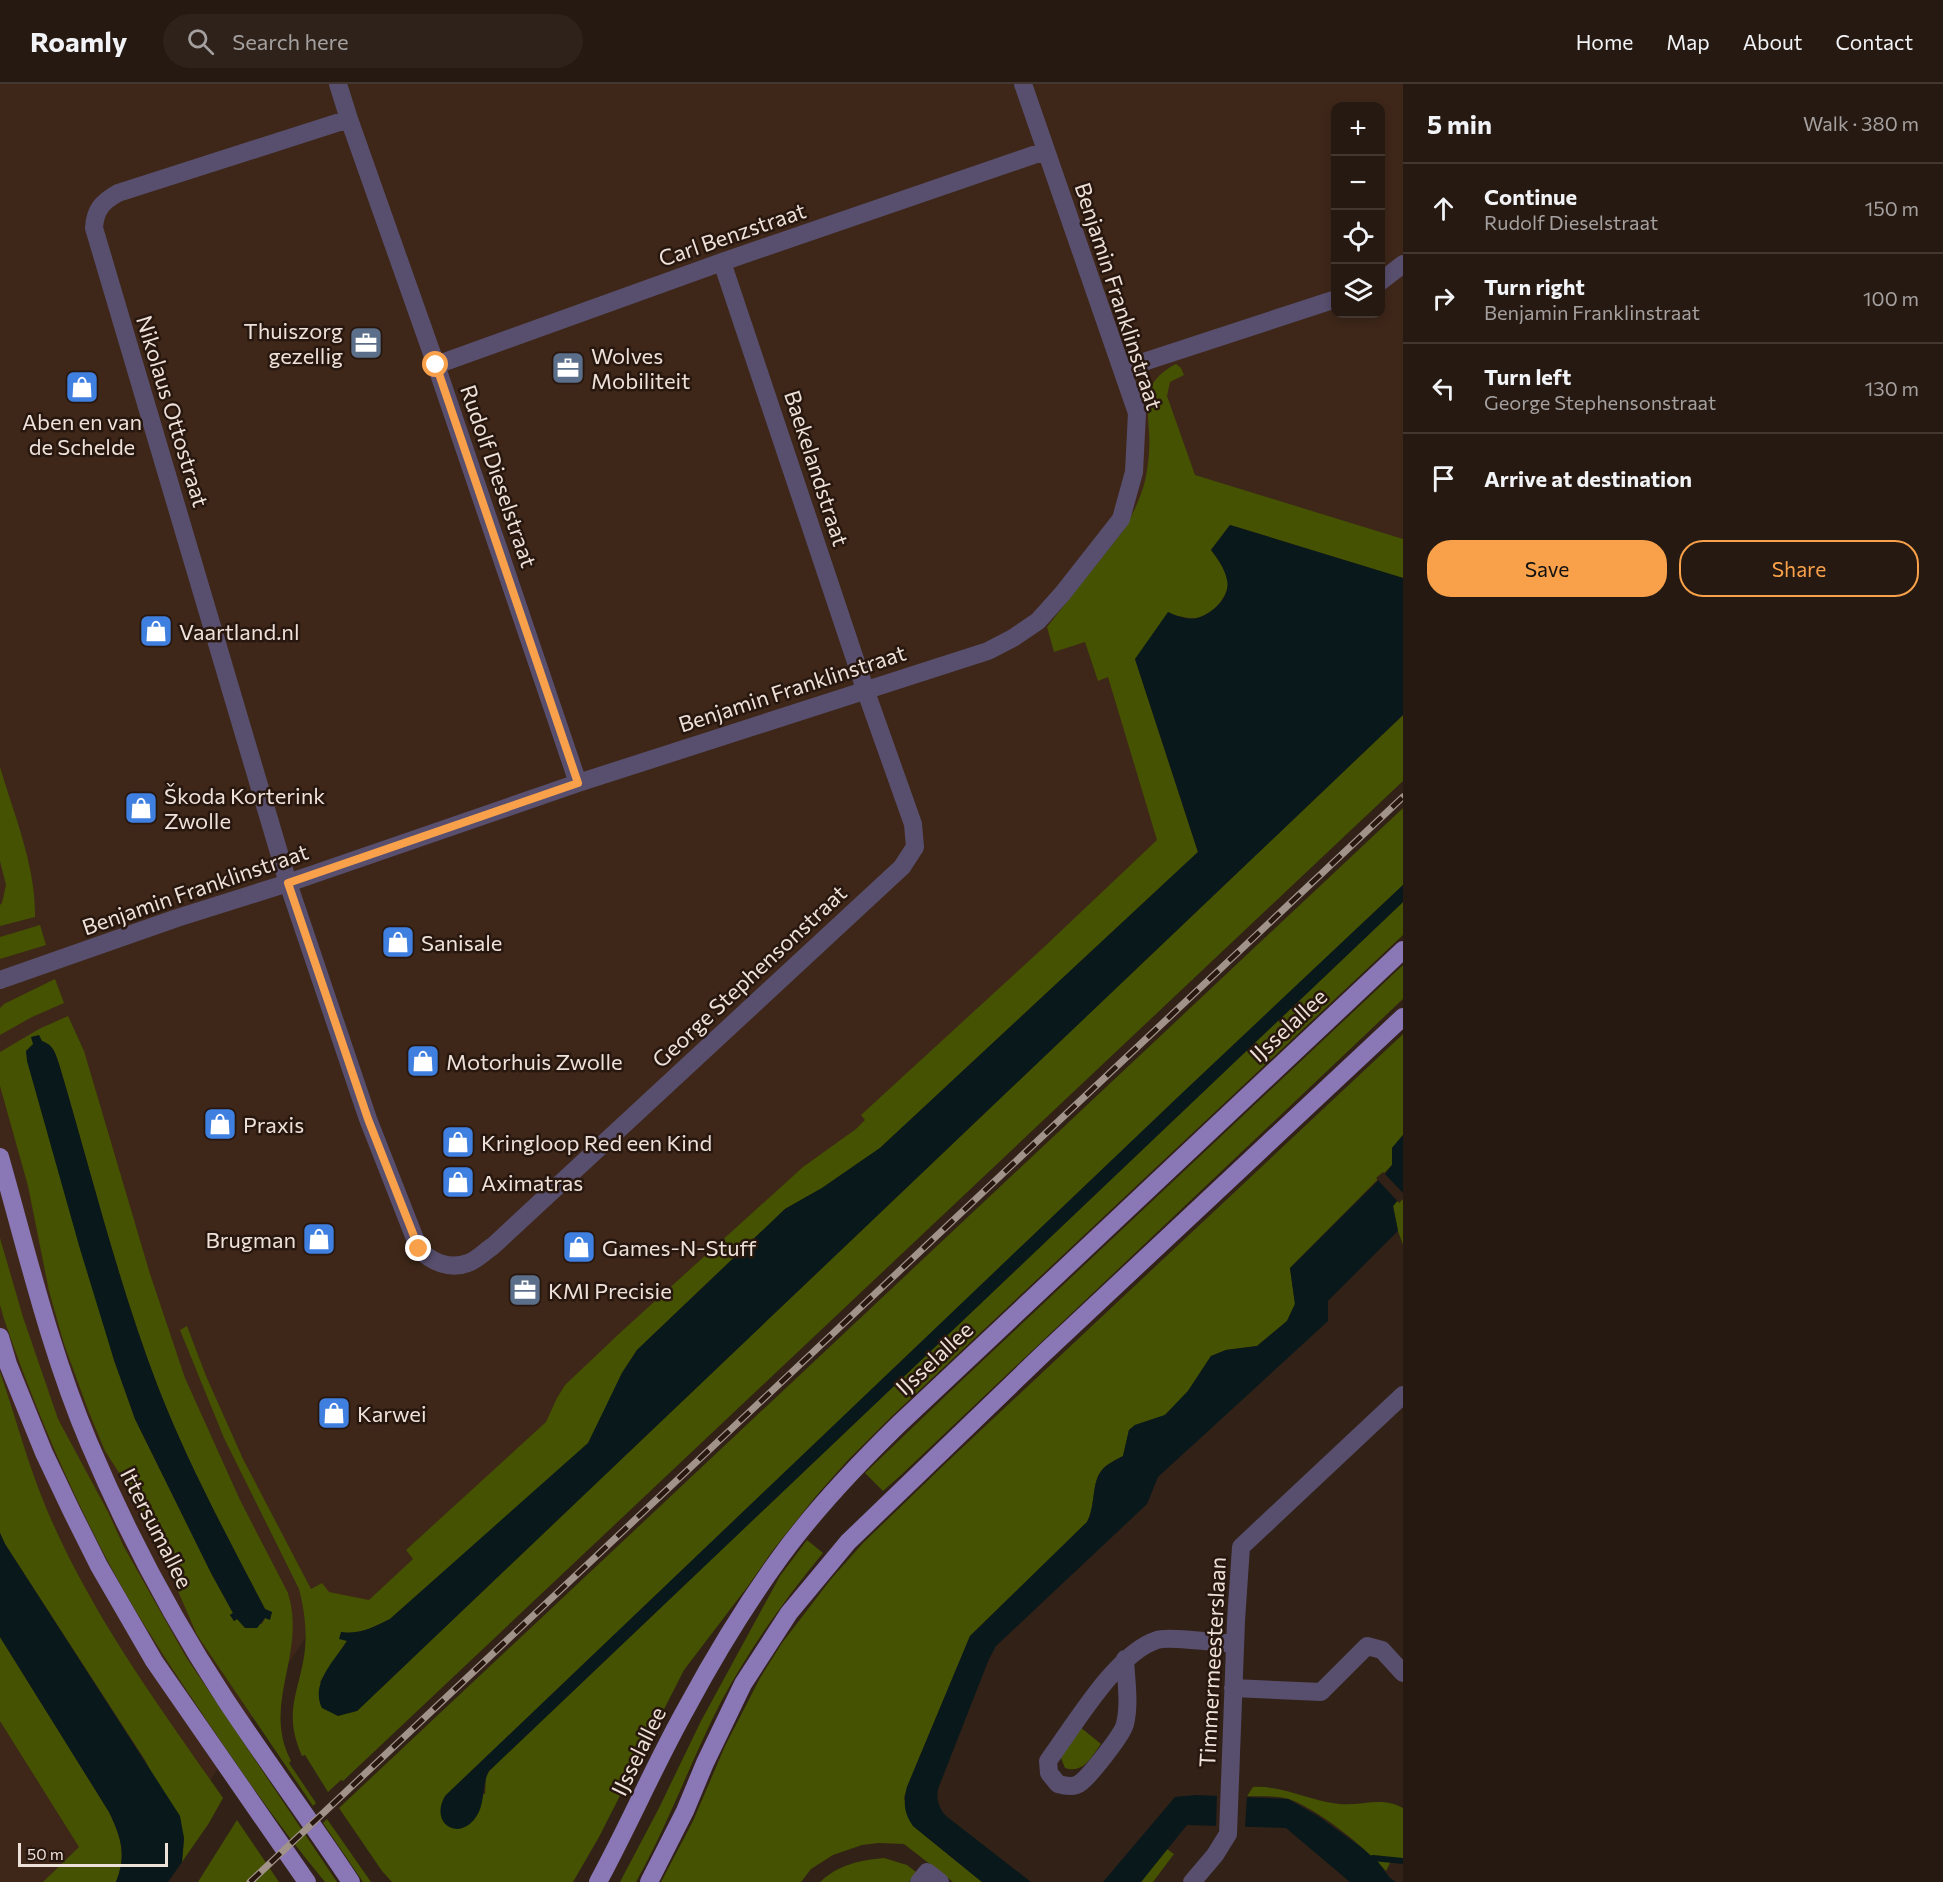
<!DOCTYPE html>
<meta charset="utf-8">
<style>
body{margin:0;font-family:Commissioner,sans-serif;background:#2e221a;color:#f1f3f6}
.controls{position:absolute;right:18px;top:18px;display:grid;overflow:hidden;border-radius:12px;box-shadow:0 3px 9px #0003}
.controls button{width:54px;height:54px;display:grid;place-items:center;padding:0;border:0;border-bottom:2px solid #423831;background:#261911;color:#f1f3f6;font:30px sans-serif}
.scale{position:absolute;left:18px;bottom:15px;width:150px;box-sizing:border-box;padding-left:6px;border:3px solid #ede1da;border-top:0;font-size:16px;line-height:21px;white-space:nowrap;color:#ede1da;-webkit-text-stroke:4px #28170e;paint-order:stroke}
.stop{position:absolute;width:18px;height:18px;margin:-14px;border:4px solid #f8a14a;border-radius:50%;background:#fff}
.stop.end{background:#f8a14a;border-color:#fff;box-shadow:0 2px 6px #0008}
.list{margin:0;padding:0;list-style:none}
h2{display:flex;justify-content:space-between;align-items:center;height:78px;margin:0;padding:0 24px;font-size:26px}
h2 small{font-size:20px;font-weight:400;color:#a4a09f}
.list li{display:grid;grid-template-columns:39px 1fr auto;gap:18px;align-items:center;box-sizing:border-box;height:90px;padding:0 24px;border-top:2px solid #423831}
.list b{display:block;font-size:22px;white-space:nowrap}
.list p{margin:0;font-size:20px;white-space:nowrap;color:#a4a09f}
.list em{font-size:20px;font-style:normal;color:#a4a09f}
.actions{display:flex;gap:12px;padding:18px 24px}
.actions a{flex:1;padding:14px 0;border:2px solid #f8a14a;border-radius:24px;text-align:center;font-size:21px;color:#f8a14a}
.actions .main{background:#f8a14a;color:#111}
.icon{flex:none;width:33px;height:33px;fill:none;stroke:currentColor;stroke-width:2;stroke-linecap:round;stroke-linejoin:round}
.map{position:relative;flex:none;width:1403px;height:1798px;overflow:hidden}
header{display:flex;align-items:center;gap:36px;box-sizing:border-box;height:84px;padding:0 30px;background:#261911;border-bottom:2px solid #423831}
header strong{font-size:28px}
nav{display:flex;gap:33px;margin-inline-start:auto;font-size:21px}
.search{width:420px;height:54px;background:#2e221a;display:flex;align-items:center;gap:15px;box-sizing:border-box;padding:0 21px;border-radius:33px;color:#a4a09f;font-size:22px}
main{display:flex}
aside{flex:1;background:#261911}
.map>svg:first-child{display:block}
</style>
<header>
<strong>Roamly</strong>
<div class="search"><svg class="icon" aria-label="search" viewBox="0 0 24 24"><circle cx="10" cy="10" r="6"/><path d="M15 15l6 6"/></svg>Search here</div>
<nav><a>Home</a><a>Map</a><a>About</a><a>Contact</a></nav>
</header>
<main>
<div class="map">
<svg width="1403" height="1798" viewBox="0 0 1403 1798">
<rect width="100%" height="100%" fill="#322117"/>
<!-- built -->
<path fill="#3e2719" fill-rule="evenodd" d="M 0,0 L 1403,0 L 1403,456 L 1160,754 L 1059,872 L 686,1192 L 370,1526 L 322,1529 L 147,1791 L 140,1798 L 0,1798 ZM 1336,22 L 1380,22 L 1380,230 L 1336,230 Z"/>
<!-- green -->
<path fill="#445201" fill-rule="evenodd" d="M 1176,280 L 1181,284 L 1184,291 L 1170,298 L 1167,312 L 1195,391 L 1403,455 L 1403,494 L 1230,441 L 1211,466 C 1218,475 1228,489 1228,500 C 1226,516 1212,530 1197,534 C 1191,535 1184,533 1178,532 L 1135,575 L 1198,768 L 880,1064 L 822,1104 L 785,1125 L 637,1266 L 622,1289 L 589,1359 L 390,1535 C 374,1543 359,1551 341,1548 L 347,1557 L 320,1598 L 357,1627 L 1403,631 L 1403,697 L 343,1697 L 341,1696 L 328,1708 L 305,1671 L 302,1672 C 282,1627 300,1608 305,1565 C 307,1544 304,1525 299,1505 L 224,1354 L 180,1246 L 187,1242 L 206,1292 L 243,1375 L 311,1505 L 322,1499 L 329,1508 L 369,1516 L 413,1475 L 406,1466 L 546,1338 L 557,1314 L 565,1301 L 622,1247 L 803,1083 L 856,1045 L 865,1036 L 861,1031 L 1043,864 L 1157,756 L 1108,593 L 1098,597 L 1085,558 L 1054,568 L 1047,543 L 1123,447 C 1134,428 1144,408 1147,386 C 1149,374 1150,361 1149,348 C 1147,317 1143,297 1176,280 Z
M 0,683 C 14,731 36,782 35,833 L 0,842 L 0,821 L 2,819 L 6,801 L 0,777 Z
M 1403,724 L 1403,801 L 1177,1014 L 445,1712 L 485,1710 L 486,1693 L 489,1687 L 1403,818 L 1403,851 L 892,1332 L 848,1376 L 816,1412 L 773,1466 L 748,1502 L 684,1586 L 599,1753 L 573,1798 L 392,1798 L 382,1787 L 339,1724 Z
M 40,841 L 46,861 L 0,875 L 0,853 Z
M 1403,881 L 1403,915 L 900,1392 L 883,1407 L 865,1389 L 960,1298 Z
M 55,895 L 64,919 L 32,933 L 0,951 L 0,924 L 4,920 Z
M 68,932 L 84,967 L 150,1190 L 185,1294 L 240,1416 L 288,1509 C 307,1571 261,1619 291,1677 L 289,1679 L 316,1719 L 313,1722 L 197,1551 L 155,1454 L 134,1412 L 105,1367 L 88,1326 L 64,1260 L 49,1207 L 28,1102 L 0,1002 L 0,968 L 39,945 ZM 42,958 C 54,961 55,969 59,980 C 91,1087 118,1199 158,1303 C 188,1380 227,1452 265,1525 L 272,1528 L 270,1535 L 265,1534 L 262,1540 L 237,1535 L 234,1537 L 230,1531 L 233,1529 L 211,1489 L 135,1335 L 114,1276 L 26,967 L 34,960 Z
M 1403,950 L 1403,1051 L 1392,1064 L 1392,1081 L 1290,1184 L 1295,1220 L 1287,1237 L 1257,1262 L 1226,1266 L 1211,1272 L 1188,1307 L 1165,1331 L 1135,1341 L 1129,1346 L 1123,1372 C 1116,1376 1107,1380 1102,1386 C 1091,1399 1096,1422 1087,1438 L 970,1552 L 907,1703 L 904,1714 L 913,1742 L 982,1798 L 953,1798 L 904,1760 L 879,1759 L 862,1761 L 833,1771 L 811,1785 L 801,1798 L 661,1798 L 693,1737 L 725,1662 L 760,1594 L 782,1559 L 831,1495 L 863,1459 L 948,1377 Z
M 1403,1110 L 1403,1161 L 1398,1147 L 1393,1122 Z
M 0,1154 L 23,1233 L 58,1335 L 108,1428 L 124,1463 L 186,1573 L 337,1798 L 325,1798 C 285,1750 249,1699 214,1647 C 183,1601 151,1554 123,1505 C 75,1419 36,1328 4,1235 L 0,1221 Z
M 0,1288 C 16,1334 28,1381 47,1426 C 91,1530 159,1622 223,1714 L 209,1739 L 182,1778 L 184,1754 L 145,1676 L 5,1460 L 0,1449 Z
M 807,1456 L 823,1469 C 785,1515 750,1564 722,1616 C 691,1676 669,1739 636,1798 L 620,1798 L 659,1724 L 701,1637 L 780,1492 Z
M 0,1553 L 109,1728 C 121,1753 127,1771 116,1798 L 43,1798 L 79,1763 L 0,1637 Z
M 1080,1643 L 1101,1660 C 1091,1673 1084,1690 1065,1684 L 1061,1674 Z
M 1253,1703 C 1282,1701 1311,1717 1339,1720 C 1362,1722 1382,1712 1403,1724 L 1403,1777 L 1392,1775 L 1386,1787 C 1365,1763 1319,1726 1289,1715 C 1277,1711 1259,1713 1247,1712 Z
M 327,1735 L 371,1798 L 363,1798 L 323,1739 Z
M 237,1736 L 279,1798 L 198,1798 Z
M 1167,1765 L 1174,1770 L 1153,1798 L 1141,1798 Z
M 884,1774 L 907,1781 L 916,1788 L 909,1798 L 820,1798 C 838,1781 860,1776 884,1774 Z"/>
<!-- water -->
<path fill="#08181b" d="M 1230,441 L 1403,494 L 1403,631 L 357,1627 L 338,1632 L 322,1624 C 310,1600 334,1577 347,1557 L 339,1555 L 341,1548 C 359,1551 374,1543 390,1535 L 588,1359 L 622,1289 L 637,1266 L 785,1125 L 822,1104 L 880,1064 L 1198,768 L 1135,575 L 1168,528 C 1177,532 1187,536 1197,534 C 1212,530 1231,513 1227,496 C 1225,485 1218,475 1211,466 Z
M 1403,801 L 1403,818 L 489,1687 C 481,1701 486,1719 476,1733 C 459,1758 429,1740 445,1712 L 1177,1014 Z
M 39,951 L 42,957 C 54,961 55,969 59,980 C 91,1087 118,1199 158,1303 C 188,1380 227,1452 265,1525 L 272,1528 L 270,1536 L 265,1534 L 257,1544 L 245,1544 L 237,1535 L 234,1537 L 230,1531 L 233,1529 L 211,1489 L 135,1335 L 114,1276 L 80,1165 L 27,977 L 26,967 L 33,960 L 31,953 Z
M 1403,1051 L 1403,1110 L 1393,1122 L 1398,1147 L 1328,1217 L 1328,1237 L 1158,1393 L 1147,1420 L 996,1562 L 989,1575 L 938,1705 C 936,1716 939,1724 946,1732 L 1031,1798 L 982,1798 L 913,1742 C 904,1729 903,1719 907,1703 L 970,1552 L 1087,1438 C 1096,1422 1091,1399 1102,1386 C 1107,1380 1116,1376 1123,1372 L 1129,1346 L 1135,1341 L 1165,1331 L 1188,1307 L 1211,1272 L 1226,1266 L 1257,1262 L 1287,1237 L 1295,1220 L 1290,1184 L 1385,1090 L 1392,1081 L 1392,1064 Z
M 0,1449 L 5,1460 L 180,1732 L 184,1754 L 182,1778 L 168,1798 L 116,1798 C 127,1771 121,1753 109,1728 L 0,1553 Z
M 1196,1711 L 1288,1715 L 1318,1732 L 1361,1763 L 1378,1778 L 1390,1794 L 1396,1798 L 1350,1798 L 1286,1744 L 1187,1741 L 1141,1798 L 1103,1798 L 1175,1713 Z"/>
<!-- pier -->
<path fill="#322117" d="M 1383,1088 L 1403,1109 L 1403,1115 L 1399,1119 L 1376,1094 Z
M 1217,1708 L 1249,1709 L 1247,1712 L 1245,1743 L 1247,1746 L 1214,1745 L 1216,1742 Z"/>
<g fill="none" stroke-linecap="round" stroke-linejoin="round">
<!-- stream -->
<path stroke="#08181b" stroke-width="6" d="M 1373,1774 L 1403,1777"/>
<!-- minor -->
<path stroke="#584f6e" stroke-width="18" d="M 338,0 L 349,35 L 436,281 L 578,699
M 349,35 L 118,109 C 102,118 95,126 94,144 L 288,799 L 368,1035 L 419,1165 C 431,1178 450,1186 468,1179 C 477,1176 485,1167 493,1162 L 902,783 L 915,763 L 913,740 L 865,605 L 722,178
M 1380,198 L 1403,180
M 436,281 L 722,178 L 1045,67
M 1122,285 L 1336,215
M 0,896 L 177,834 L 288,799 L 578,699 L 988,567 L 1013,554 L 1038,537 L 1063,509 L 1121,435 L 1134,388 L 1137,329 L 1023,0
M 1125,1575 C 1126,1596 1130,1620 1125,1640 C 1123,1650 1089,1693 1080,1699 C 1074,1704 1065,1702 1058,1700 L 1049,1689 L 1048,1677 C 1074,1642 1116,1569 1157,1556 C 1168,1552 1220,1559 1235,1560
M 1233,1604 L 1321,1608 L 1367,1562 L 1382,1566 L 1403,1589
M 919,1798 L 927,1788 L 940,1798
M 1192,1798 L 1215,1771 L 1228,1750 L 1236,1537 L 1241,1463 L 1403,1311"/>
<!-- major -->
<path stroke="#8a77b6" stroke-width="18" d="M 0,1073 C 27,1168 50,1267 89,1359 C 126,1447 172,1534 225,1615 C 266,1677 310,1736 351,1798
M 0,1253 L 8,1280 L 44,1369 L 71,1426 L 99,1482 L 154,1577 L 307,1798
M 598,1798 C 629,1741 655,1680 687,1623 C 715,1571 746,1520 781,1472 C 816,1424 857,1381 899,1340 L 1403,866
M 649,1798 L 685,1727 L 705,1679 L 743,1600 L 789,1529 L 848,1458 L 1042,1271 L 1403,933"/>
<defs>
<path id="rail" d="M 250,1798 L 1403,713"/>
</defs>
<!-- rail casing -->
<use href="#rail" stroke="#a1938a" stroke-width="7"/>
<!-- rail -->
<use href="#rail" stroke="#28170e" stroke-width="4.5" stroke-dasharray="14" stroke-linecap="butt"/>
</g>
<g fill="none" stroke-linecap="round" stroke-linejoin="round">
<!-- route -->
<path stroke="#f8a14a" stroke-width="8" d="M 419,1165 L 368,1035 L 288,799 L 578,699 L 436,281"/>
</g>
<!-- icons -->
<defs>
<symbol id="office-square" viewBox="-11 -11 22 22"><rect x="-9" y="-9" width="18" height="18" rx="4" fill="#5c6f8a" stroke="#28170e"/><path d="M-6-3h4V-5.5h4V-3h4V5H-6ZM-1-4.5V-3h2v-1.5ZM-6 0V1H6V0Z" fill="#fff"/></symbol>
<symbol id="shop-square" viewBox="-11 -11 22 22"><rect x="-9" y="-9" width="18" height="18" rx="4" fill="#3f7fe0" stroke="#28170e"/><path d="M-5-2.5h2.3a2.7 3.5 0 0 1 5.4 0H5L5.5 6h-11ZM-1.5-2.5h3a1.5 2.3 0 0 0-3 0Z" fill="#fff"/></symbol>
</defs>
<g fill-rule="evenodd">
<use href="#office-square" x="347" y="240" width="38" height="38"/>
<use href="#office-square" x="549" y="265" width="38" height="38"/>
<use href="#shop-square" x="63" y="284" width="38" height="38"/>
<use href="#shop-square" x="137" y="528" width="38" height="38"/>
<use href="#shop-square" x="122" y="705" width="38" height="38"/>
<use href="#shop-square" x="379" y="839" width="38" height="38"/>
<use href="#shop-square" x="404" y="958" width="38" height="38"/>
<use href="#shop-square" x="201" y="1021" width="38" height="38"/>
<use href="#shop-square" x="439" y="1039" width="38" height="38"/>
<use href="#shop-square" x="439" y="1079" width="38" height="38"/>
<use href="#shop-square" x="300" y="1136" width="38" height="38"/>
<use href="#shop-square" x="560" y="1144" width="38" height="38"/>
<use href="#office-square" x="506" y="1187" width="38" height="38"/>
<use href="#shop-square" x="315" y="1310" width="38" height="38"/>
</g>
<g text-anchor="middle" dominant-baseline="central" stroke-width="5" stroke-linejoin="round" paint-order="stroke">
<!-- street labels -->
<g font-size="22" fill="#ede1da" stroke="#28170e">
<text transform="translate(732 150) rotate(-19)">Carl Benzstraat</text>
<text transform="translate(1119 212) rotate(72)">Benjamin Franklinstraat</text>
<text transform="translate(173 327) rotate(73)">Nikolaus Ottostraat</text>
<text transform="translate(817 384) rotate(72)">Baekelandstraat</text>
<text transform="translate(499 392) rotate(71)">Rudolf Dieselstraat</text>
<text transform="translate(792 604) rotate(-18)">Benjamin Franklinstraat</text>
<text transform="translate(195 805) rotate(-19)">Benjamin Franklinstraat</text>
<text transform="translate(749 892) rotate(-43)">George Stephensonstraat</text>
<text transform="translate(1288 941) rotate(-43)">IJsselallee</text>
<text transform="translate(934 1274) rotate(-43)">IJsselallee</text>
<text transform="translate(157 1444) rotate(63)">Ittersumallee</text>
<text transform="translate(1212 1578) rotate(-87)">Timmermeesterslaan</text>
<text transform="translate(638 1667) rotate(-64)">IJsselallee</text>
</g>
<!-- poi labels -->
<g font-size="22" fill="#ede1da" stroke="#28170e" text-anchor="start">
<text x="343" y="246" text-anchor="end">Thuiszorg<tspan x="343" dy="25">gezellig</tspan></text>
<text x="591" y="271">Wolves<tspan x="591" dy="25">Mobiliteit</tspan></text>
<text x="82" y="337" text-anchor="middle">Aben en van<tspan x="82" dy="25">de Schelde</tspan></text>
<text x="179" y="547">Vaartland.nl</text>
<text x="164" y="711">Škoda Korterink<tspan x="164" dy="25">Zwolle</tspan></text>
<text x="421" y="858">Sanisale</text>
<text x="446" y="977">Motorhuis Zwolle</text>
<text x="243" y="1040">Praxis</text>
<text x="481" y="1058">Kringloop Red een Kind</text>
<text x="481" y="1098">Aximatras</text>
<text x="296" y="1155" text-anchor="end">Brugman</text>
<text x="602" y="1163">Games-N-Stuff</text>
<text x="548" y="1206">KMI Precisie</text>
<text x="357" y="1329">Karwei</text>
</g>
</g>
</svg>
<div class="controls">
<button>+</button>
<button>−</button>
<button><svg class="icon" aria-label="locate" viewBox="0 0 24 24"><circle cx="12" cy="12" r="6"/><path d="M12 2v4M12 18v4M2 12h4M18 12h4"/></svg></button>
<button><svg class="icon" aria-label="layers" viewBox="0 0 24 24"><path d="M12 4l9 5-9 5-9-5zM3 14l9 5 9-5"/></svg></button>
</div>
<div class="scale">50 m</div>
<div class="stop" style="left:436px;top:281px"></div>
<div class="stop end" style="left:419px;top:1165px"></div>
</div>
<aside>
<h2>5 min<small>Walk · 380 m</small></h2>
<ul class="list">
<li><svg class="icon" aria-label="ahead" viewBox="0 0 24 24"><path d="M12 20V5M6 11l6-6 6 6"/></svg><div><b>Continue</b><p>Rudolf Dieselstraat</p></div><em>150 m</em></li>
<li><svg class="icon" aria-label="right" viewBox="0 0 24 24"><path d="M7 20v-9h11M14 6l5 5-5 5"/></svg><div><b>Turn right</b><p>Benjamin Franklinstraat</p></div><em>100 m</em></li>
<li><svg class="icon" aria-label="left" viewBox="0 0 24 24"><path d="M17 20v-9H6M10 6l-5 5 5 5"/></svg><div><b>Turn left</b><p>George Stephensonstraat</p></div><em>130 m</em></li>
<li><svg class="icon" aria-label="arrive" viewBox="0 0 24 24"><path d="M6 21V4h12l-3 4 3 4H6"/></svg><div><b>Arrive at destination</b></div></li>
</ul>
<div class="actions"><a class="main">Save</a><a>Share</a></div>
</aside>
</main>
